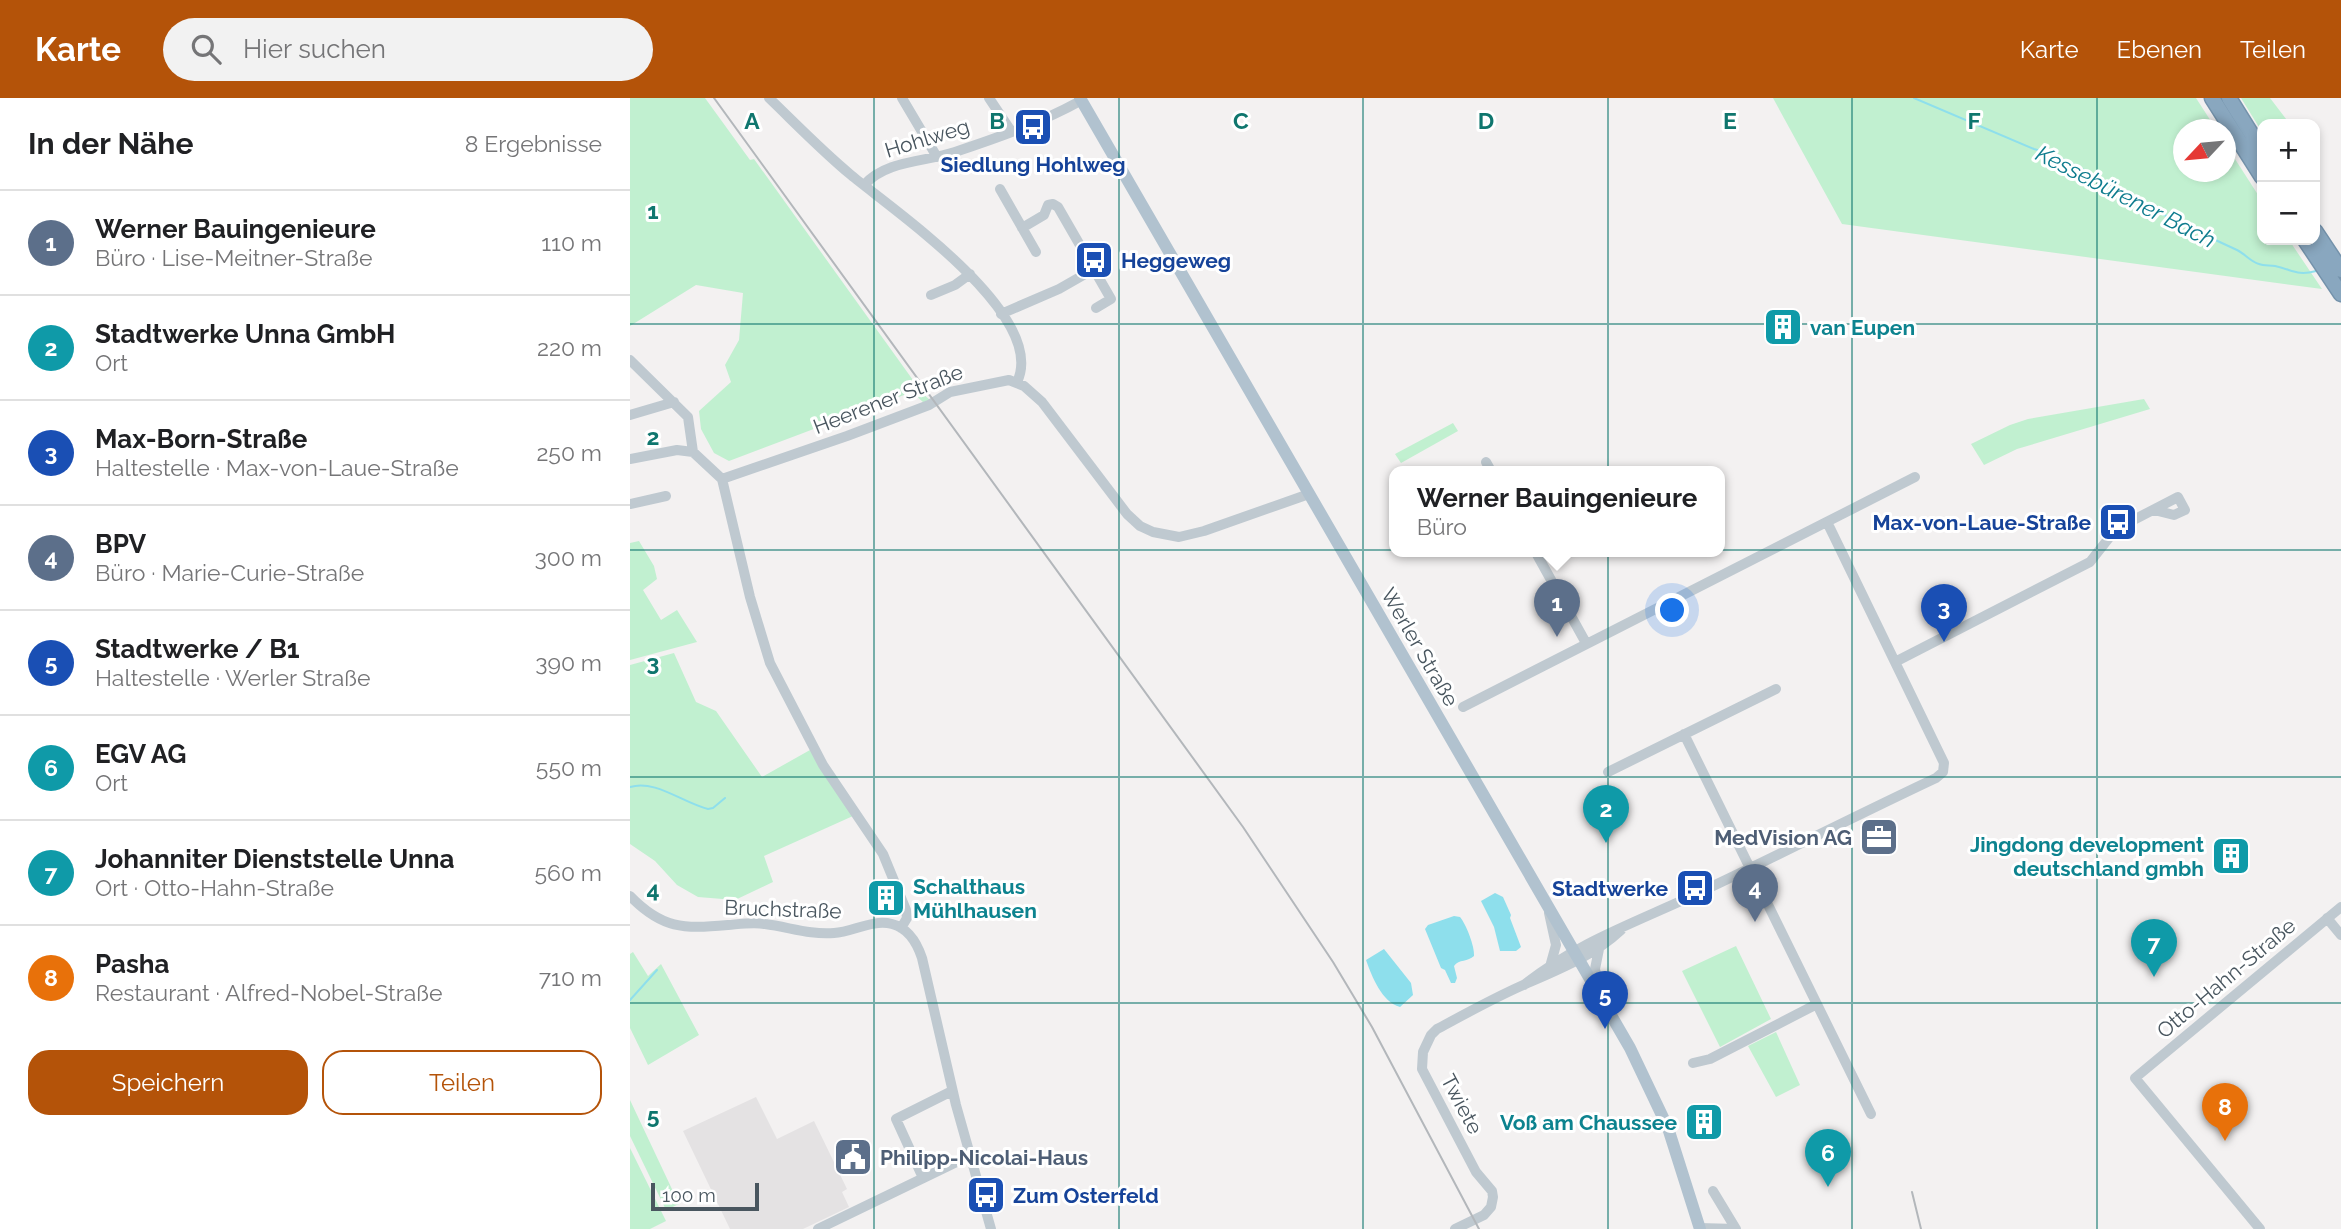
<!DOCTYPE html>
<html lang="de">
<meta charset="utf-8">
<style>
body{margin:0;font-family:Raleway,sans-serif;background:#f2f2f2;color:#202124}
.controls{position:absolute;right:21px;top:21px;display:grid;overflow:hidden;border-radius:14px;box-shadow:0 4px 10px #0003}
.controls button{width:63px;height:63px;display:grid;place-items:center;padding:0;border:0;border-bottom:2px solid #e0e0e0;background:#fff;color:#202124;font:35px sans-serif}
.compass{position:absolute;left:1543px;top:21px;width:63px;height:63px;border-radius:50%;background:#fff;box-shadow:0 4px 10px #0003;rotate:244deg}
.scale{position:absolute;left:21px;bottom:18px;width:108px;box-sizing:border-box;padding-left:7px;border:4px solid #49565f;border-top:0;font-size:19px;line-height:24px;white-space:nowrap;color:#49565f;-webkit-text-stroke:5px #fff;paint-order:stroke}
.you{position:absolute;left:1043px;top:513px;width:24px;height:24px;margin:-18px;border:5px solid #fff;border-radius:50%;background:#1a73e8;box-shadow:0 0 0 10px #1a73e833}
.badge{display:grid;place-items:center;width:46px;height:46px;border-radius:50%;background:#b45309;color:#fff;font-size:23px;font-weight:700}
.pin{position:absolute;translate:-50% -58px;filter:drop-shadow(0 2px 4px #0008)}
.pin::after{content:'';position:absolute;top:37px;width:24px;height:21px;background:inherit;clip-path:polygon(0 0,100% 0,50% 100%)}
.popup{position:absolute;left:759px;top:368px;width:336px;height:91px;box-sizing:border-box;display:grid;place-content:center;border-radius:14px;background:#fff;filter:drop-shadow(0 2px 5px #0005);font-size:23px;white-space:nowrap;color:#757577}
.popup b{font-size:26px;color:#202124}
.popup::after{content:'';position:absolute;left:50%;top:100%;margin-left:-14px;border:14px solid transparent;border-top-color:#fff}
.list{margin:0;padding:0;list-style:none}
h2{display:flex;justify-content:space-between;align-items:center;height:91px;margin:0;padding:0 28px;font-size:30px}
h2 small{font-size:23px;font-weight:400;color:#757577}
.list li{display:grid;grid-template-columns:46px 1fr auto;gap:21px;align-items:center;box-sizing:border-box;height:105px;padding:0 28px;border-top:2px solid #e0e0e0}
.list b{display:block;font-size:26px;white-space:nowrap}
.list p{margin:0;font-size:23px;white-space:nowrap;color:#757577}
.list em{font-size:23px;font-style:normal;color:#757577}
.actions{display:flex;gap:14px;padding:21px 28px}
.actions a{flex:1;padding:16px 0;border:2px solid #b45309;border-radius:21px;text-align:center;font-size:24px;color:#b45309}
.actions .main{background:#b45309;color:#fff}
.icon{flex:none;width:38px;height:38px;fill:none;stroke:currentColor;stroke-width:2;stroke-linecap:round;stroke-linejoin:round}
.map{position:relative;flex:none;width:1711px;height:1131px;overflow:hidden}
header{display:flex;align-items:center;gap:42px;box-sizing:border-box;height:98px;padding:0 35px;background:#b45309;color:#fff}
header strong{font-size:33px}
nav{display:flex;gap:38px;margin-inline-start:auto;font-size:24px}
.search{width:490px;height:63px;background:#f2f2f2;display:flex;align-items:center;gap:18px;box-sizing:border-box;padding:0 24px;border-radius:38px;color:#757577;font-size:26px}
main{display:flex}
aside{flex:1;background:#fff}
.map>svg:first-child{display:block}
</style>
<header>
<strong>Karte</strong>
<div class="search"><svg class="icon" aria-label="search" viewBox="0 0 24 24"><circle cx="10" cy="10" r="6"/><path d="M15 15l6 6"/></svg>Hier suchen</div>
<nav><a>Karte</a><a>Ebenen</a><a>Teilen</a></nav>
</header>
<main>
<aside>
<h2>In der Nähe<small>8 Ergebnisse</small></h2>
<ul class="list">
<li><span class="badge" style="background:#5c6f8a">1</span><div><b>Werner Bauingenieure</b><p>Büro · Lise-Meitner-Straße</p></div><em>110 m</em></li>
<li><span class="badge" style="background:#0f9aa8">2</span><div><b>Stadtwerke Unna GmbH</b><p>Ort</p></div><em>220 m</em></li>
<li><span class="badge" style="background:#1a4fb4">3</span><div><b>Max-Born-Straße</b><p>Haltestelle · Max-von-Laue-Straße</p></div><em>250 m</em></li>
<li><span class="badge" style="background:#5c6f8a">4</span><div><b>BPV</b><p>Büro · Marie-Curie-Straße</p></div><em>300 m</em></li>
<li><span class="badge" style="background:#1a4fb4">5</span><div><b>Stadtwerke / B1</b><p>Haltestelle · Werler Straße</p></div><em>390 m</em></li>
<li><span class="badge" style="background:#0f9aa8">6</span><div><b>EGV AG</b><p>Ort</p></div><em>550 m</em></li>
<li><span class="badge" style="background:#0f9aa8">7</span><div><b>Johanniter Dienststelle Unna</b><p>Ort · Otto-Hahn-Straße</p></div><em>560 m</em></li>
<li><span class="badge" style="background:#e8710a">8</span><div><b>Pasha</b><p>Restaurant · Alfred-Nobel-Straße</p></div><em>710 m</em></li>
</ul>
<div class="actions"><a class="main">Speichern</a><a>Teilen</a></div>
</aside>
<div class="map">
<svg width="1711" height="1131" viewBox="0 0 1711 1131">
<rect width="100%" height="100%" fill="#f3f1f1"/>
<!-- education -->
<path fill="#e4e2e3" d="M 126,999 L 147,1041 L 184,1023 L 217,1091 L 212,1094 L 219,1109 L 173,1131 L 100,1131 L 53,1033 Z"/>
<!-- green -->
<path fill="#c1f0d0" d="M 0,0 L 75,0 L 120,62 L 124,61 L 293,296 L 300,302 L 294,305 L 282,294 L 99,363 L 84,355 L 71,331 L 69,313 L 101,284 L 95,267 L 109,242 L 113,195 L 66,187 L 0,228 Z
M 1143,0 L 1566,0 L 1586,31 L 1554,32 L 1554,74 L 1596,74 L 1596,47 L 1632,103 L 1632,142 L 1659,142 L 1692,191 L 1212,126 Z
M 1611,0 L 1640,0 L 1660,26 L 1632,26 L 1632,34 Z
M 1514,301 L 1520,311 L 1387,351 L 1354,367 L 1341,346 L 1380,327 L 1398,321 Z
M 823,325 L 828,333 L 771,365 L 765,356 Z
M 9,443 L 24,468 L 27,481 L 13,492 L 31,522 L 47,512 L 67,544 L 0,562 L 0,445 Z
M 44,555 L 66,604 L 86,613 L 132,679 L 180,652 L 223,718 L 134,758 L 143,784 L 105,802 L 68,799 L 47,787 L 25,763 L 0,746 L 0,567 Z
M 1106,848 L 1141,921 L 1090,949 L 1052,873 Z
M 3,854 L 18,878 L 31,866 L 69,937 L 18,967 L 0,930 L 0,856 Z
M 1146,934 L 1170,987 L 1146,999 L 1118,948 Z
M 0,1002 L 49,1106 L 36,1112 L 0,1038 Z
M 0,1050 L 36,1123 L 20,1131 L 0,1131 Z"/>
<!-- water -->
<path fill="#8edfec" d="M 865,795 L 873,799 L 881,817 L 880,820 L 891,849 L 886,853 L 870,853 L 864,829 L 851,803 Z
M 824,818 L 830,819 C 836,826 845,849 844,858 C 838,864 829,861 824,868 L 827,880 L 825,885 L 821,885 L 815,872 L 811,870 L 795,831 L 798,827 Z
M 754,851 L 781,885 L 783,897 L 770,909 C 752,904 742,879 736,862 Z"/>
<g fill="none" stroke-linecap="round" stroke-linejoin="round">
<!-- stream -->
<path stroke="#8edfec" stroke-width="2" d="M 1284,0 L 1404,51 C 1440,60 1477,86 1510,104 C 1541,121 1574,137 1607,152 C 1615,156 1621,164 1629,166 C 1634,168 1640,167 1645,168 C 1663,172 1667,178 1686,173
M 0,689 C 25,681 53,705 78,711 L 83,710 L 95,700
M 0,902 L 27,872"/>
<defs>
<path id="highway" d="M 1582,0 L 1632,79
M 1599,0 L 1632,53
M 1685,133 L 1711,172
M 1675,142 L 1711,196"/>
</defs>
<!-- highway casing -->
<use href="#highway" stroke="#7492ab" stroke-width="17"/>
<!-- minor -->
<path stroke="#bfc9d0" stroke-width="10" d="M 139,0 C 166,26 192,53 221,77 C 263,112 419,218 387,284
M 272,0 L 307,59
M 359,0 L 381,33
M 234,87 C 256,62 295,64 325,54 C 367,40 413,24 452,2
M 370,91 L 406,154
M 392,130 L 414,117 L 418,107 L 423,106 L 428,109 L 481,201 L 466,210
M 301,197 L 325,187 L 340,176
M 371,216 L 429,191 L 464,171
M 0,262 L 58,319 L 63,354
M 0,317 L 44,304
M 0,361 L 47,352 L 63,354 L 92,381 L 120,499 L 140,565 L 193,667 L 253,756 L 276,812 L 277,820 L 271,830
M 856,364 L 861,373
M 92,381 L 217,338 L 299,307 L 320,294 L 379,282 L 394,288 L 412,304 L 497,416 L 510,428 L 523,434 L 549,439 L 574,433 L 679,396
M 0,406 L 36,398
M 905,453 L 956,545
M 1265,564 L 1460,464 L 1486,431 L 1548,399 L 1555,412 L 1544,417 L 1524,412
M 833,609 L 1285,379
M 1054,636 L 1241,1016
M 978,674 L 1146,591
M 0,798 C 32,831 53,831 98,827 C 110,826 123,824 135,826 C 159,829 180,837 204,835 C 223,834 242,821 262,826 C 278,830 287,845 292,860 L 326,1007 L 361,1131
M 919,815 L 926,847 L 921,865
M 1697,820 L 1711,837
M 969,851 L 965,871 L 970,895
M 894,887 C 946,845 1004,825 1064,797 C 1145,759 1225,718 1306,680 L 1313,674 L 1314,665 L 1197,424
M 1063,965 L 1080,961 L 1187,906
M 293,1080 L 266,1021 L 322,993
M 1083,1093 L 1106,1131
M 1069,1130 L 1106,1131
M 188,1131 L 339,1058
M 825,1131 L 854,1117 L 861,1109 L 863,1099 L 862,1093 L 846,1074 L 792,971 L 793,954 L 801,937 L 807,931 C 835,916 862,901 891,888 C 927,872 962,859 991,832
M 1630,1131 L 1505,980 L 1711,809"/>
<!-- major -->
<path stroke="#b1c2cf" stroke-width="12" d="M 450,0 L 1000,950 L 1038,1030 L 1070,1131"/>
<!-- highway -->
<use href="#highway" stroke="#89a7bf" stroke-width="14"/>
<!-- rail -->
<path stroke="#b3b7bb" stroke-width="2" d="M 84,0 L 613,729 L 703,864 L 742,929 L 849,1131
M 1282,1094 L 1291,1131"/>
</g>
<!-- grid -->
<path fill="none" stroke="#0f766e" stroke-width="2" stroke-opacity="0.55" d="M 244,0 L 244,1131M 489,0 L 489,1131M 733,0 L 733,1131M 978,0 L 978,1131M 1222,0 L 1222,1131M 1467,0 L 1467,1131M 0,226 L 1711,226M 0,452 L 1711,452M 0,679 L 1711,679M 0,905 L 1711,905"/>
<!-- icons -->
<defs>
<symbol id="bus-square" viewBox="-11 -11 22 22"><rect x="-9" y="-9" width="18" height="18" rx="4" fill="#1a4fb4" stroke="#fff"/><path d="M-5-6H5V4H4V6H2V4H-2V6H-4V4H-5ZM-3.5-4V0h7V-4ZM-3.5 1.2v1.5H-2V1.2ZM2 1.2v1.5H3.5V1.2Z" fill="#fff"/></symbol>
<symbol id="building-square" viewBox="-11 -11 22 22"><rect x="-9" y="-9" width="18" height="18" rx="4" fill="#0f9aa8" stroke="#fff"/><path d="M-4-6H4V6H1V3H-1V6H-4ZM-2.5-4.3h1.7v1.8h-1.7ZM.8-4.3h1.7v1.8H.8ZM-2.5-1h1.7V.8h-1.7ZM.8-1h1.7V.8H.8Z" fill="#fff"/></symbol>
<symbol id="office-square" viewBox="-11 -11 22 22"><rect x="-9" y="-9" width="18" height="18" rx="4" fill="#5c6f8a" stroke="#fff"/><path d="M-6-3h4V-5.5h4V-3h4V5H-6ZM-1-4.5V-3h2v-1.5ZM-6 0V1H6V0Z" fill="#fff"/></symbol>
<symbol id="civic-square" viewBox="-11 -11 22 22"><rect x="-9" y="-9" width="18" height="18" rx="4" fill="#5c6f8a" stroke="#fff"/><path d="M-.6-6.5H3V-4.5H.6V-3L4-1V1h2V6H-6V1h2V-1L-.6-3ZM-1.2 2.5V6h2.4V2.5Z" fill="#fff"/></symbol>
</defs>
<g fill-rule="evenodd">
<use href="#bus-square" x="381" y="7" width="44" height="44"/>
<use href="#bus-square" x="442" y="140" width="44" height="44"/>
<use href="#building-square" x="1131" y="207" width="44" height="44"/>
<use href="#bus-square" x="1466" y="402" width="44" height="44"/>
<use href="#office-square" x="1227" y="717" width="44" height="44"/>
<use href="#building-square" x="1579" y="736" width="44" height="44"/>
<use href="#bus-square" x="1043" y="768" width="44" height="44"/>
<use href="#building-square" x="234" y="778" width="44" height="44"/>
<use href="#building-square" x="1052" y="1002" width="44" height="44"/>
<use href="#civic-square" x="201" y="1037" width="44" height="44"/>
<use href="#bus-square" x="334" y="1075" width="44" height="44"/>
</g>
<g text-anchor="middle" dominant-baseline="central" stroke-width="6" stroke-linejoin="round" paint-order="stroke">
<!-- street labels -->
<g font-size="21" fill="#49565f" stroke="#fff">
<text transform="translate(297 40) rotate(-17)">Hohlweg</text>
<text transform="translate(258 301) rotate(-21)">Heerener Straße</text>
<text transform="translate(790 549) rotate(60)">Werler Straße</text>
<text transform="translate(153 811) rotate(2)">Bruchstraße</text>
<text transform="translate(1596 880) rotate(-40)">Otto-Hahn-Straße</text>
<text transform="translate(832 1006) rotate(62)">Twiete</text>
</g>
<!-- transit labels -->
<g font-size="21" font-weight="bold" fill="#164399" stroke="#fff" text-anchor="start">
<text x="403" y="66" text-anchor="middle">Siedlung Hohlweg</text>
<text x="491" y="162">Heggeweg</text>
<text x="1461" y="424" text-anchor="end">Max-von-Laue-Straße</text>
<text x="1038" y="790" text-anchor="end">Stadtwerke</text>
<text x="383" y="1097">Zum Osterfeld</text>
</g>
<!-- culture labels -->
<g font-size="21" font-weight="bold" fill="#0d838f" stroke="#fff" text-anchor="start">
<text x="1180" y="229">van Eupen</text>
<text x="1574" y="746" text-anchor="end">Jingdong development<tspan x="1574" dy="24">deutschland gmbh</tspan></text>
<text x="283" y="788">Schalthaus<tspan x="283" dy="24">Mühlhausen</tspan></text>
<text x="1047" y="1024" text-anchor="end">Voß am Chaussee</text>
</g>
<!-- service labels -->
<g font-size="21" font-weight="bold" fill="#4e5e75" stroke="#fff" text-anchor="end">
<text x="1222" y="739">MedVision AG</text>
<text x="250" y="1059" text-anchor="start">Philipp-Nicolai-Haus</text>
</g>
<!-- water labels -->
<g font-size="23" font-style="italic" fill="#0e7c8e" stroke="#fff">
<text transform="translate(1496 98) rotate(27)">Kessebürener Bach</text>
</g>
</g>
<g font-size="23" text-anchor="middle" font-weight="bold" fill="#0f766e" stroke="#fff" stroke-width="6" stroke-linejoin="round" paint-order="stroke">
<text x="122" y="31">A</text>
<text x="367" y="31">B</text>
<text x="611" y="31">C</text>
<text x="856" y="31">D</text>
<text x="1100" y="31">E</text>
<text x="1344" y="31">F</text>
<text x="23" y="121">1</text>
<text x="23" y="347">2</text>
<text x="23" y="573">3</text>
<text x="23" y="800">4</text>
<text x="23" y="1026">5</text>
</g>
</svg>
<div class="controls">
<button>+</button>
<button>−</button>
</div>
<svg class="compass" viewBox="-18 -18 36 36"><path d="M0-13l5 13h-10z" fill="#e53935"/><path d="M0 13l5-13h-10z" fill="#757577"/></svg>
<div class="scale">100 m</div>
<div class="you"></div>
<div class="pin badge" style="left:927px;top:539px;background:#5c6f8a">1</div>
<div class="popup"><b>Werner Bauingenieure</b>Büro</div>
<div class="pin badge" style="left:976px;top:745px;background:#0f9aa8">2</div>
<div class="pin badge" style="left:1314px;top:544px;background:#1a4fb4">3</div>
<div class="pin badge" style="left:1125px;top:824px;background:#5c6f8a">4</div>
<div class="pin badge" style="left:975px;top:931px;background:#1a4fb4">5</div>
<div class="pin badge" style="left:1198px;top:1089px;background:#0f9aa8">6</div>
<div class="pin badge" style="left:1524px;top:879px;background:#0f9aa8">7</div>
<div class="pin badge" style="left:1595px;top:1043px;background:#e8710a">8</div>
</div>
</main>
